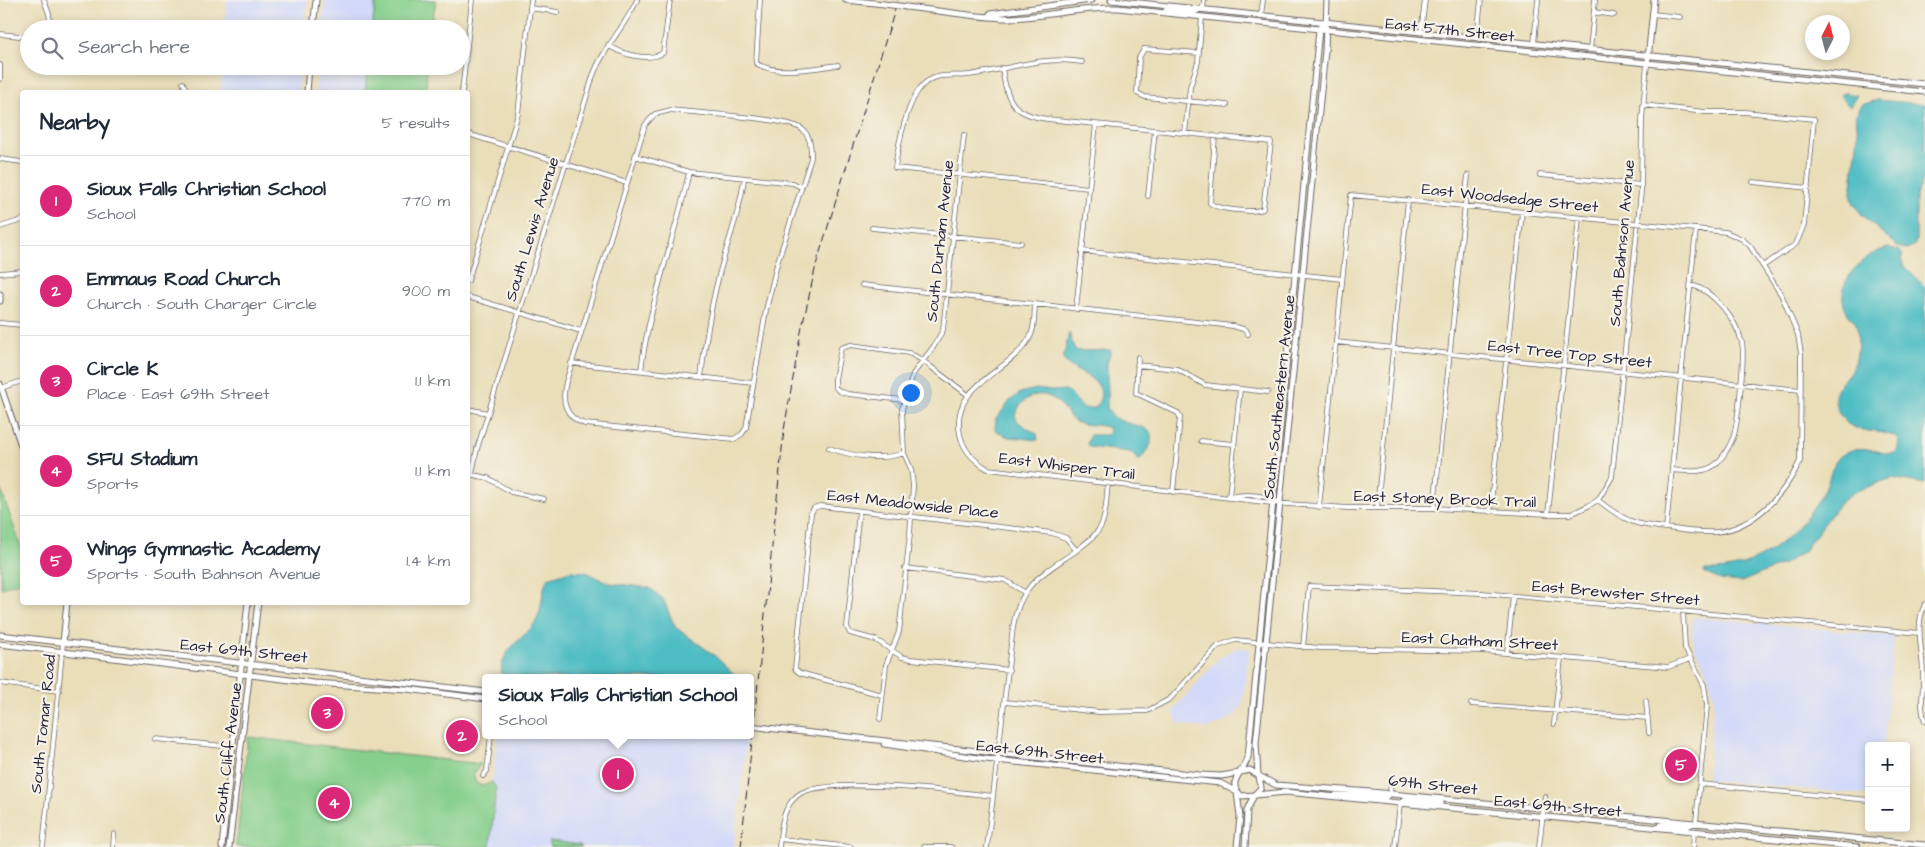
<!DOCTYPE html>
<meta charset="utf-8">
<style>
body{margin:0;font-family:"Architects Daughter",sans-serif;background:#f2f2f3;color:#1f2937}
.controls{position:absolute;right:15px;bottom:15px;display:grid;overflow:hidden;border-radius:5px;box-shadow:0 2px 8px #0003}
.controls button{width:45px;height:45px;display:grid;place-items:center;padding:0;border:0;border-bottom:1px solid #e0e1e3;background:#fff;color:#1f2937;font:25px sans-serif}
.compass{position:absolute;left:1805px;top:15px;width:45px;height:45px;border-radius:50%;background:#fff;box-shadow:0 2px 8px #0003;rotate:6deg}
.you{position:absolute;left:910px;top:392px;width:18px;height:18px;margin:-12px;border:4px solid #fff;border-radius:50%;background:#1a73e8;box-shadow:0 0 0 8px #1a73e833}
.badge{display:grid;place-items:center;width:32px;height:32px;border-radius:50%;background:#db2777;color:#fff;font-size:16px;font-weight:700}
.pin{position:absolute;translate:-50% -50%;border:2px solid #fff;box-shadow:0 1px 5px #0006}
.popup{position:absolute;left:482px;top:674px;width:272px;height:65px;box-sizing:border-box;display:grid;place-content:center;border-radius:5px;background:#fff;filter:drop-shadow(0 1px 4px #0005);font-size:16px;white-space:nowrap;color:#747a83}
.popup b{font-size:19px;color:#1f2937}
.popup::after{content:'';position:absolute;left:50%;top:100%;margin-left:-10px;border:10px solid transparent;border-top-color:#fff}
.list{margin:0;padding:0;list-style:none}
h2{display:flex;justify-content:space-between;align-items:center;height:65px;margin:0;padding:0 20px;font-size:21px}
h2 small{font-size:16px;font-weight:400;color:#747a83}
.list li{display:grid;grid-template-columns:32px 1fr auto;gap:15px;align-items:center;box-sizing:border-box;height:90px;padding:0 20px;border-top:1px solid #e0e1e3}
.list b{display:block;font-size:19px;white-space:nowrap}
.list p{margin:0;font-size:16px;white-space:nowrap;color:#747a83}
.list em{font-size:16px;font-style:normal;color:#747a83}
.icon{flex:none;width:28px;height:28px;fill:none;stroke:currentColor;stroke-width:2;stroke-linecap:round;stroke-linejoin:round}
.map{position:relative;flex:none;width:1925px;height:847px;overflow:hidden}
.search{position:absolute;background:#fff;box-shadow:0 2px 8px #0003;left:20px;top:20px;width:450px;height:55px;display:flex;align-items:center;gap:12px;box-sizing:border-box;padding:0 18px;border-radius:28px;color:#747a83;font-size:19px}
.panel{position:absolute;background:#fff;box-shadow:0 2px 8px #0003;left:20px;top:90px;width:450px;height:515px;border-radius:5px}
.map>svg:first-child{display:block}
</style>
<div class="map">
<svg width="1925" height="847" viewBox="0 0 1925 847">
<rect width="100%" height="100%" fill="#f7f3e8"/>
<filter id="ink" filterUnits="userSpaceOnUse"><feTurbulence type="fractalNoise" baseFrequency=".02" numOctaves="2"/><feDisplacementMap in="SourceGraphic" scale="10" xChannelSelector="R" yChannelSelector="G"/><feConvolveMatrix kernelMatrix="1 2 1 2 8 2 1 2 1" color-interpolation-filters="sRGB"/></filter>
<filter id="wash" filterUnits="userSpaceOnUse"><feTurbulence type="fractalNoise" baseFrequency=".0096" numOctaves="4" result="noise"/><feDisplacementMap in="SourceGraphic" scale="20" xChannelSelector="R" yChannelSelector="G"/><feGaussianBlur stdDeviation="1.12" result="paint"/><feColorMatrix in="noise" values="0 0 0 0 0 0 0 0 0 0 0 0 0 0 0 0 0 1.4 0 .05"/><feComposite in="paint" operator="in"/></filter>
<g filter="url(#wash)">
<rect width="100%" height="100%" fill="#eadeb9"/>
<!-- built -->
<path fill="#d2d9f9" d="M 227,0 L 307,0 L 305,29 L 224,29 Z
M 325,0 L 372,0 L 375,5 L 372,29 L 322,29 Z
M 223,66 L 301,66 L 298,92 L 220,92 Z
M 318,66 L 368,66 L 365,92 L 315,92 Z
M 1692,617 L 1894,636 L 1884,746 L 1869,746 L 1869,795 L 1707,780 L 1714,698 L 1706,669 L 1695,649 L 1692,633 Z
M 1237,648 L 1250,649 L 1242,704 L 1235,716 L 1209,729 L 1178,724 L 1173,711 L 1218,659 Z
M 498,735 L 747,735 L 734,847 L 490,847 L 496,794 L 492,782 Z"/>
<!-- green -->
<path fill="#86cf8c" stroke="#547864" d="M 372,0 L 436,0 L 431,29 L 372,29 L 375,5 Z
M 368,66 L 427,66 L 426,92 L 365,92 Z
M 0,487 L 22,550 L 22,581 L 1,588 Z
M 248,737 L 481,764 L 473,775 L 476,783 L 483,786 L 492,782 L 496,788 L 490,847 L 236,847 Z
M 550,841 L 580,845 L 582,847 L 550,847 Z"/>
<!-- water -->
<path fill="#4fbdc4" stroke="#387080" d="M 1845,93 L 1857,95 L 1851,106 L 1848,105 L 1841,97 L 1841,94 Z
M 1877,100 L 1925,104 L 1925,177 L 1916,195 L 1916,240 L 1914,246 L 1907,250 L 1898,247 L 1863,216 L 1854,204 L 1851,194 L 1858,136 L 1856,114 L 1862,105 Z
M 1889,248 L 1899,250 L 1902,254 L 1903,265 L 1925,287 L 1925,484 L 1892,478 L 1854,492 L 1839,504 L 1803,552 L 1782,565 L 1741,582 L 1721,580 L 1704,573 L 1705,570 C 1758,574 1801,532 1825,489 C 1831,477 1831,463 1842,455 C 1865,439 1883,459 1897,452 L 1899,443 L 1896,437 C 1877,428 1850,436 1839,413 C 1825,386 1852,379 1856,359 C 1858,350 1859,333 1856,324 C 1854,319 1849,317 1847,312 C 1838,297 1845,278 1856,267 C 1866,257 1875,251 1889,248 Z
M 1069,333 L 1074,348 L 1078,351 L 1111,350 L 1107,364 L 1107,407 C 1115,428 1139,420 1151,433 L 1151,444 L 1140,460 L 1138,460 L 1130,452 L 1089,447 L 1087,444 L 1090,435 L 1108,435 L 1109,428 C 1098,423 1084,427 1074,421 C 1066,415 1063,405 1055,400 C 1039,388 1020,398 1015,416 L 1018,422 L 1037,434 L 1038,440 L 1008,437 L 995,430 L 996,419 L 1010,401 L 1020,393 L 1036,389 L 1052,391 L 1066,390 C 1077,398 1080,414 1096,407 C 1115,378 1073,375 1063,359 Z
M 570,571 L 586,572 L 609,583 L 650,588 L 663,599 L 675,627 L 714,655 L 738,678 L 502,678 C 497,651 522,641 535,623 C 544,609 540,591 548,578 Z"/>
</g>
<g filter="url(#ink)">
<g fill="none" stroke-linecap="round" stroke-linejoin="round">
<defs>
<path id="street" d="M 44,0 L 49,14 L 51,29
M 760,0 L 756,63 C 774,76 816,68 838,65
M 530,8 L 558,12
M 1203,8 L 1204,0
M 1594,12 L 1614,15
M 1652,14 L 1680,17
M 1261,15 L 1263,0
M 1421,32 L 1425,0
M 0,34 L 29,37
M 1477,38 L 1481,0
M 1534,44 L 1538,0
M 608,45 C 621,54 648,62 663,53 L 670,0
M 1590,50 L 1595,0
M 1199,53 L 1144,49 L 1139,58 L 1137,93 L 1145,97 L 1227,105
M 1082,62 C 1044,55 1006,70 969,75 C 953,77 939,72 925,83 C 907,98 898,146 895,168 L 1089,188
M 0,65 L 0,79
M 1002,68 C 1007,101 1012,114 1047,119 L 1271,142 L 1263,209 C 1254,213 1218,210 1210,203 L 1215,136
M 183,83 L 187,92
M 462,92 L 472,0
M 1643,105 L 1705,112 L 1745,112 L 1814,119 L 1804,225 L 1796,244 L 1763,266
M 671,110 C 695,113 788,118 802,129 C 811,137 811,147 811,158 L 777,264 L 766,310 L 746,428 L 742,434 L 734,439 L 585,424 C 565,418 561,401 566,382 L 645,125 L 655,114 Z
M 1185,133 L 1190,87 L 1198,62 L 1202,17
M 468,134 L 627,183
M 635,156 L 689,172 L 793,183 L 801,187
M 0,159 L 22,162
M 1540,175 L 1641,185
M 1753,182 L 1808,188
M 1148,196 L 1155,130
M 0,227 L 22,220
M 872,228 L 1021,243
M 1082,251 L 1342,279
M 0,273 L 22,271
M 468,281 L 518,114 L 531,0
M 862,285 L 1233,326 L 1246,330 L 1248,334
M 468,297 L 581,331
M 1035,305 C 1034,317 1035,332 1027,342 C 1005,374 950,386 960,434 C 963,450 974,461 988,469 L 1272,503 L 1348,508 L 1434,508 L 1548,514 L 1571,514 L 1588,506 L 1598,500 L 1612,477 L 1641,191 L 1642,120 L 1647,64
M 1076,309 L 1096,124
M 0,323 L 22,325
M 1336,342 L 1801,390
M 1138,357 L 1136,393 L 1178,413 L 1180,417 L 1173,492
M 571,363 L 753,383
M 1137,365 L 1177,369 L 1205,385 L 1268,392
M 641,371 C 649,302 675,239 689,172
M 701,377 C 705,344 710,311 718,279 C 726,245 740,214 744,179
M 1,388 L 22,381
M 903,400 L 848,394 L 839,391 L 835,387 L 835,379 L 841,348 L 851,345 L 909,353 L 922,360 L 968,395
M 468,409 L 488,413
M 1201,441 L 1234,444
M 829,448 C 851,456 882,461 904,453
M 1672,470 C 1686,471 1705,474 1716,464 C 1724,457 1729,447 1733,438 C 1738,425 1745,356 1742,343 C 1737,321 1713,289 1690,285
M 468,474 L 488,478 L 511,492 L 544,499
M 472,474 L 477,449 L 593,76 C 603,48 625,27 637,0
M 1229,497 L 1240,389
M 1231,497 C 1246,493 1267,495 1280,503
M 1319,507 L 1351,195 L 1726,232 L 1742,239 L 1750,246 L 1782,296 L 1798,335 L 1801,354 L 1800,461 C 1785,494 1754,528 1716,532 C 1702,533 1688,531 1674,529 C 1638,525 1627,524 1598,500
M 1377,508 L 1408,200
M 1434,508 L 1468,175
M 859,511 L 847,627 L 850,633 L 876,640 L 902,657 L 911,659 L 1009,670
M 1490,512 L 1522,212
M 1548,514 L 1579,218
M 1666,528 L 1696,229
M 905,568 L 1005,580 L 1024,592
M 1925,604 C 1914,627 1923,650 1923,674 C 1924,690 1919,706 1925,721
M 1683,612 L 1685,648 L 1704,685 L 1707,705 L 1696,822
M 1303,647 L 1309,586 L 1482,593 L 1920,633
M 1507,653 L 1513,596
M 0,683 L 59,691
M 882,695 L 800,673 L 795,669 L 811,513 L 814,508 L 820,506 L 1052,533 L 1066,538 L 1076,550
M 1646,701 L 1649,733
M 1005,702 L 1099,712 L 1147,711 L 1170,699 L 1218,646 L 1235,640 L 1320,648 L 1482,651 L 1668,667 L 1690,659
M 1471,704 L 1648,718
M 880,719 L 886,665 L 899,632 L 910,534 L 913,485 L 911,469 L 904,453 L 902,409 L 913,374 L 934,346 L 943,330 L 964,135
M 1554,724 L 1561,658
M 155,739 L 233,747
M 483,776 L 487,771 L 491,735
M 1700,784 L 1869,800
M 1390,794 L 1391,779
M 780,839 L 851,847
M 43,847 L 63,643
M 113,847 L 114,834
M 779,847 C 781,828 782,807 798,795 C 822,776 959,792 993,796
M 924,847 L 951,847
M 987,847 L 1013,627 C 1020,583 1043,574 1077,550 C 1086,543 1096,536 1101,526 C 1107,514 1106,497 1108,484
M 1395,847 L 1400,804
M 1539,847 L 1545,796
M 1693,847 L 1694,831"/>
<path id="secondary" d="M 846,0 L 884,4
M 1111,0 L 1925,84
M 906,7 C 937,10 977,18 1008,18 C 1045,17 1081,7 1118,8 L 1925,92
M 1166,10 L 1196,11 L 1203,8
M 990,14 L 1091,0
M 313,29 L 316,0
M 1648,59 L 1654,0
M 307,92 L 309,66
M 0,294 L 0,301
M 0,384 L 22,448
M 0,635 L 486,692
M 63,643 L 67,602
M 0,644 L 314,683 L 407,689 L 486,699
M 767,728 L 1200,775 L 1221,776 L 1239,773
M 884,744 L 985,759 L 1220,783 L 1235,791
M 1241,772 L 1250,770 L 1259,776 L 1261,788 L 1254,795 L 1242,796 C 1224,783 1245,771 1248,757 L 1318,40 L 1319,29 L 1325,21
M 1258,775 L 1256,743 L 1325,51 L 1327,0
M 1259,776 L 1276,785 L 1371,792 L 1925,845
M 1256,795 L 1286,792 L 1858,847
M 1336,795 L 1385,797 L 1390,794
M 1400,804 L 1406,799 L 1441,802
M 1661,825 L 1687,826 L 1695,823
M 222,847 L 248,602
M 229,847 L 258,602
M 1237,847 L 1240,817 L 1237,792
M 1245,847 L 1247,810 L 1254,795"/>
</defs>
<!-- street casing -->
<use href="#street" stroke="#686467" stroke-width="5.5"/>
<!-- secondary casing -->
<use href="#secondary" stroke="#686467" stroke-width="7"/>
<!-- street -->
<use href="#street" stroke="#fff" stroke-width="4"/>
<!-- secondary -->
<use href="#secondary" stroke="#fff" stroke-width="5"/>
<!-- rail -->
<path stroke="#22223b" stroke-width="1" stroke-dasharray="8 4" stroke-linecap="butt" d="M 741,847 L 784,430 L 801,332 L 816,265 L 898,0"/>
<defs>
<path id="secondary-bridge" d="M 884,4 L 906,7
M 750,726 L 767,728"/>
</defs>
<!-- secondary-bridge casing -->
<use href="#secondary-bridge" stroke="#686467" stroke-width="7" stroke-linecap="butt"/>
<!-- secondary-bridge -->
<use href="#secondary-bridge" stroke="#fff" stroke-width="5"/>
</g>
</g>
<g text-anchor="middle" dominant-baseline="central" stroke-width="4.5" stroke-linejoin="round" paint-order="stroke">
<!-- street labels -->
<g font-size="16" fill="#22223b" stroke="#f7f3e8">
<text transform="translate(1450 30) rotate(6)">East 57th Street</text>
<text transform="translate(1510 198) rotate(6)">East Woodsedge Street</text>
<text transform="translate(532 229) rotate(-73)">South Lewis Avenue</text>
<text transform="translate(940 241) rotate(-84)">South Durham Avenue</text>
<text transform="translate(1622 243) rotate(-85)">South Bahnson Avenue</text>
<text transform="translate(1570 354) rotate(6)">East Tree Top Street</text>
<text transform="translate(1279 397) rotate(-84)">South Southeastern Avenue</text>
<text transform="translate(1067 466) rotate(7)">East Whisper Trail</text>
<text transform="translate(1445 499) rotate(2)">East Stoney Brook Trail</text>
<text transform="translate(913 504) rotate(6)">East Meadowside Place</text>
<text transform="translate(1616 593) rotate(5)">East Brewster Street</text>
<text transform="translate(1480 641) rotate(3)">East Chatham Street</text>
<text transform="translate(244 651) rotate(6)">East 69th Street</text>
<text transform="translate(43 724) rotate(-84)">South Tomar Road</text>
<text transform="translate(1040 752) rotate(6)">East 69th Street</text>
<text transform="translate(228 753) rotate(-83)">South Cliff Avenue</text>
<text transform="translate(1433 785) rotate(6)">69th Street</text>
<text transform="translate(1558 806) rotate(5)">East 69th Street</text>
</g>
</g>
</svg>
<div class="controls">
<button>+</button>
<button>−</button>
</div>
<svg class="compass" viewBox="-18 -18 36 36"><path d="M0-13l5 13h-10z" fill="#e53935"/><path d="M0 13l5-13h-10z" fill="#747a83"/></svg>
<div class="you"></div>
<div class="pin badge" style="left:618px;top:774px">1</div>
<div class="popup"><b>Sioux Falls Christian School</b>School</div>
<div class="pin badge" style="left:462px;top:736px">2</div>
<div class="pin badge" style="left:327px;top:713px">3</div>
<div class="pin badge" style="left:334px;top:803px">4</div>
<div class="pin badge" style="left:1681px;top:765px">5</div>
<div class="search"><svg class="icon" aria-label="search" viewBox="0 0 24 24"><circle cx="10" cy="10" r="6"/><path d="M15 15l6 6"/></svg>Search here</div>
<section class="panel">
<h2>Nearby<small>5 results</small></h2>
<ul class="list">
<li><span class="badge">1</span><div><b>Sioux Falls Christian School</b><p>School</p></div><em>770 m</em></li>
<li><span class="badge">2</span><div><b>Emmaus Road Church</b><p>Church · South Charger Circle</p></div><em>900 m</em></li>
<li><span class="badge">3</span><div><b>Circle K</b><p>Place · East 69th Street</p></div><em>1.1 km</em></li>
<li><span class="badge">4</span><div><b>SFU Stadium</b><p>Sports</p></div><em>1.1 km</em></li>
<li><span class="badge">5</span><div><b>Wings Gymnastic Academy</b><p>Sports · South Bahnson Avenue</p></div><em>1.4 km</em></li>
</ul>
</section>
</div>
